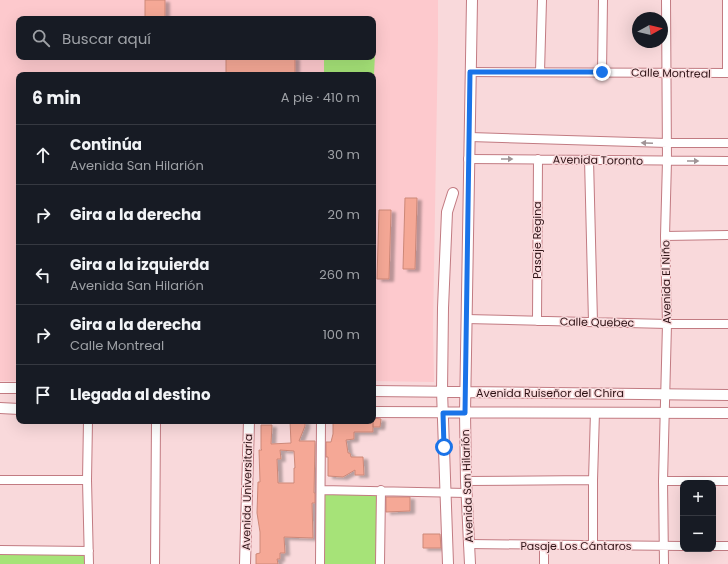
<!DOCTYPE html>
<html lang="es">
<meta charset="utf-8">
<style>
body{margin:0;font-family:Poppins,sans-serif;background:#242831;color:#f1f3f6}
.controls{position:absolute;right:12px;bottom:12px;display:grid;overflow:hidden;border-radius:8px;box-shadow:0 4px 16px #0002}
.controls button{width:36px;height:36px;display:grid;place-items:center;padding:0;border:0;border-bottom:1px solid #363941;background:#171b24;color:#f1f3f6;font:20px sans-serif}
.compass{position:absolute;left:632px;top:12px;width:36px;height:36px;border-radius:50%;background:#171b24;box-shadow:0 4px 16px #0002;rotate:82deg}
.stop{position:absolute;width:12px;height:12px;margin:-9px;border:3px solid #1a73e8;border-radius:50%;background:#fff}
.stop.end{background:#1a73e8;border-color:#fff;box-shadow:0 1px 4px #0008}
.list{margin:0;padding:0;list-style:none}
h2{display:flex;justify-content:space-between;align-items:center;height:52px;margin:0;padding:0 16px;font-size:17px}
h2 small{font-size:13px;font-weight:400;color:#9ea1a6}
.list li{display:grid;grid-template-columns:26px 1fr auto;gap:12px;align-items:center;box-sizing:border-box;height:60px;padding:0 16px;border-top:1px solid #363941}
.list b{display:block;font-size:15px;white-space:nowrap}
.list p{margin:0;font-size:13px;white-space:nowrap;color:#9ea1a6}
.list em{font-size:13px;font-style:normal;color:#9ea1a6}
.icon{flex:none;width:22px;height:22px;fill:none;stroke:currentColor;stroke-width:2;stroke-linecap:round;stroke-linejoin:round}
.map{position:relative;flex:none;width:728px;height:564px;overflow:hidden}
.search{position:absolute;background:#171b24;box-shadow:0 4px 16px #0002;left:16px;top:16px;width:360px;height:44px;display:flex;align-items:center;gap:10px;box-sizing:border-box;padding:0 14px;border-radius:8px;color:#9ea1a6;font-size:15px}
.panel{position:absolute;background:#171b24;box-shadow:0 4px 16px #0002;left:16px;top:72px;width:360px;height:352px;border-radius:8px}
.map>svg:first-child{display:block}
</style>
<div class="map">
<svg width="728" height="564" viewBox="0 0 728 564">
<defs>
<filter id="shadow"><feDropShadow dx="4.5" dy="2.5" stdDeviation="1" flood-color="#0004"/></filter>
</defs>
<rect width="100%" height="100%" fill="#f9d9db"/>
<!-- built -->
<path fill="#fdc9cd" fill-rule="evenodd" d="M 0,0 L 438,0 L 438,39 L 433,327 L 434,382 L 373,381 L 373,75 L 19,75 L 19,381 L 0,381 ZM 19,19 L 373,19 L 373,57 L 19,57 Z"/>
<!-- green -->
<path fill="#a6e378" d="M 373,33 L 376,33 L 374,75 L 324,74 L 324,57 L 373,57 Z
M 321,490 L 381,490 L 380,564 L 320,564 Z
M 0,553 L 86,553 L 86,564 L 0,564 Z"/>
<!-- building -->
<path fill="#f5a896" stroke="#cd8878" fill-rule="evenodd" filter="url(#shadow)" d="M 145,0 L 165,0 L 165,18 L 145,18 Z
M 226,57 L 295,57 L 295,75 L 226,75 Z
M 405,198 L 417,198 L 415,269 L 403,269 Z
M 379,210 L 391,210 L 389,279 L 377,279 Z
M 373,418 L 381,419 L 380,427 L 373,427 Z
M 290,421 L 305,421 L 305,426 L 299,441 L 315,441 L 315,443 L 314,493 L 315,493 L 315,503 L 312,503 L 313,538 L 284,537 L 285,553 L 280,553 L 280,559 L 277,559 L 278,564 L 256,564 L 256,554 L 260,553 L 260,532 L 257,513 L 258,482 L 260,482 L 259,450 L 262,450 L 261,449 L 261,425 L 272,425 L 271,444 L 291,443 ZM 280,450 L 294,451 L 295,468 L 294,468 L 294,483 L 278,483 L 277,459 L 281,459 Z
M 333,421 L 373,421 L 373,432 L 354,432 L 354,439 L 346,440 L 348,453 L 350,453 L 351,457 L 363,457 L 364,475 L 355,475 L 355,470 L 343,477 L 328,476 L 328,457 L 326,457 L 326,442 L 331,442 L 333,434 Z
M 386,497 L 410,497 L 410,511 L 386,512 Z
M 423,534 L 440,534 L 441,548 L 423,548 Z"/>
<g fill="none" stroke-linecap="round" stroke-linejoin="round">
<defs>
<path id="minor" d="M 470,72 L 728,73
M 540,72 L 542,0
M 602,72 L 603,0
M 727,73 L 727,0
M 470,137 L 667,143 L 728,143
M 468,159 L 728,161
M 589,159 L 593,322
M 665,236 L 728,235
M 466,319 L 667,324 L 728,324
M 537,321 L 538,159
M 88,421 L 87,480 L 89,564
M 0,480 L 87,480
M 466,481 L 593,480
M 663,481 L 728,481
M 321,490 L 466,493
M 468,544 L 683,546
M 544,546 L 544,564
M 593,546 L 593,480 L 595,412
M 713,546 L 728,546
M 0,550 L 89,551
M 155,564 L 156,421
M 320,564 L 321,421
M 380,564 L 381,490
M 664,564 L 663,481 L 667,324 L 665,236 L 667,161 L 666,0"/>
<path id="tertiary" d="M 0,388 L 19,388
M 373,391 L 728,395
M 0,408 L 19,409
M 373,412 L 728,413
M 245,564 L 249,421
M 448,564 L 442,391 L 443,308 L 447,212 L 453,193
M 470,564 L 466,481 L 465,413 L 472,0"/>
</defs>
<!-- minor casing -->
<use href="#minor" stroke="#c27b82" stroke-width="10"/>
<!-- tertiary casing -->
<use href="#tertiary" stroke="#c27b82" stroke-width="12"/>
<!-- minor -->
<use href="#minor" stroke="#fff" stroke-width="8"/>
<!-- tertiary -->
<use href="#tertiary" stroke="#fff" stroke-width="10"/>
</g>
<!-- one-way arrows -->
<defs><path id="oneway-solid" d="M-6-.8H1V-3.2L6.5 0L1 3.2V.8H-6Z"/></defs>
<g fill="#a09496">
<use href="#oneway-solid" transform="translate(647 143) rotate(-178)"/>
<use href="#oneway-solid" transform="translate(507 159)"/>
<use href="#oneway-solid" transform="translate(693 161)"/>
</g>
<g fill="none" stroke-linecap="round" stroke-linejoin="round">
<!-- route -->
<path stroke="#1a73e8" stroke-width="5" d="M 444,447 L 443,413 L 465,413 L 470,72 L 602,72"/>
</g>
<g text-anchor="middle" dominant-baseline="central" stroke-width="3" stroke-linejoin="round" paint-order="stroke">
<!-- street labels -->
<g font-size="11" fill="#2d1215" stroke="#f9d9db">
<text transform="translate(671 73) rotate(1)">Calle Montreal</text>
<text transform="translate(598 160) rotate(1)">Avenida Toronto</text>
<text transform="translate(537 240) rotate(-90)">Pasaje Regina</text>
<text transform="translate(666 282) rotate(-91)">Avenida El Niño</text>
<text transform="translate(597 322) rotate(1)">Calle Quebec</text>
<text x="550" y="393">Avenida Ruiseñor del Chira</text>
<text transform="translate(467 486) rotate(-92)">Avenida San Hilarión</text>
<text transform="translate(247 492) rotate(-89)">Avenida Universitaria</text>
<text x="576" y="546">Pasaje Los Cántaros</text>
</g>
</g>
</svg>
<div class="controls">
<button>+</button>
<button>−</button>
</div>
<svg class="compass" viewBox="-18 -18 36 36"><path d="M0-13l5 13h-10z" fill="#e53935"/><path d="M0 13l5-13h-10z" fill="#9ea1a6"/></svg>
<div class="stop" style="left:444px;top:447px"></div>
<div class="stop end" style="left:602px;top:72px"></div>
<div class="search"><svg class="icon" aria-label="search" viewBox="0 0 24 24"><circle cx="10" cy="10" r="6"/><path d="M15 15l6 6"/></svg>Buscar aquí</div>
<section class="panel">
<h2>6 min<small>A pie · 410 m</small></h2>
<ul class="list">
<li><svg class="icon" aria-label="ahead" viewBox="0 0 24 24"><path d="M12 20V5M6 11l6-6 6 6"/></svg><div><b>Continúa</b><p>Avenida San Hilarión</p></div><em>30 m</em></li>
<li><svg class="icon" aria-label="right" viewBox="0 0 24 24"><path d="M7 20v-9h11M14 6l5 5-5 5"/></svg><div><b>Gira a la derecha</b></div><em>20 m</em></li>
<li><svg class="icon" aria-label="left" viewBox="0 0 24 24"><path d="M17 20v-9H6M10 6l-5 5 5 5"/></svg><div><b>Gira a la izquierda</b><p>Avenida San Hilarión</p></div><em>260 m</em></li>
<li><svg class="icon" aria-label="right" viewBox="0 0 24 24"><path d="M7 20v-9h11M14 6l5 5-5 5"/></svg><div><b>Gira a la derecha</b><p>Calle Montreal</p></div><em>100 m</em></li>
<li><svg class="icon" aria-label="arrive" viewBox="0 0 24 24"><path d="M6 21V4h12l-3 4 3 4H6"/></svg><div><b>Llegada al destino</b></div></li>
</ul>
</section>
</div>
